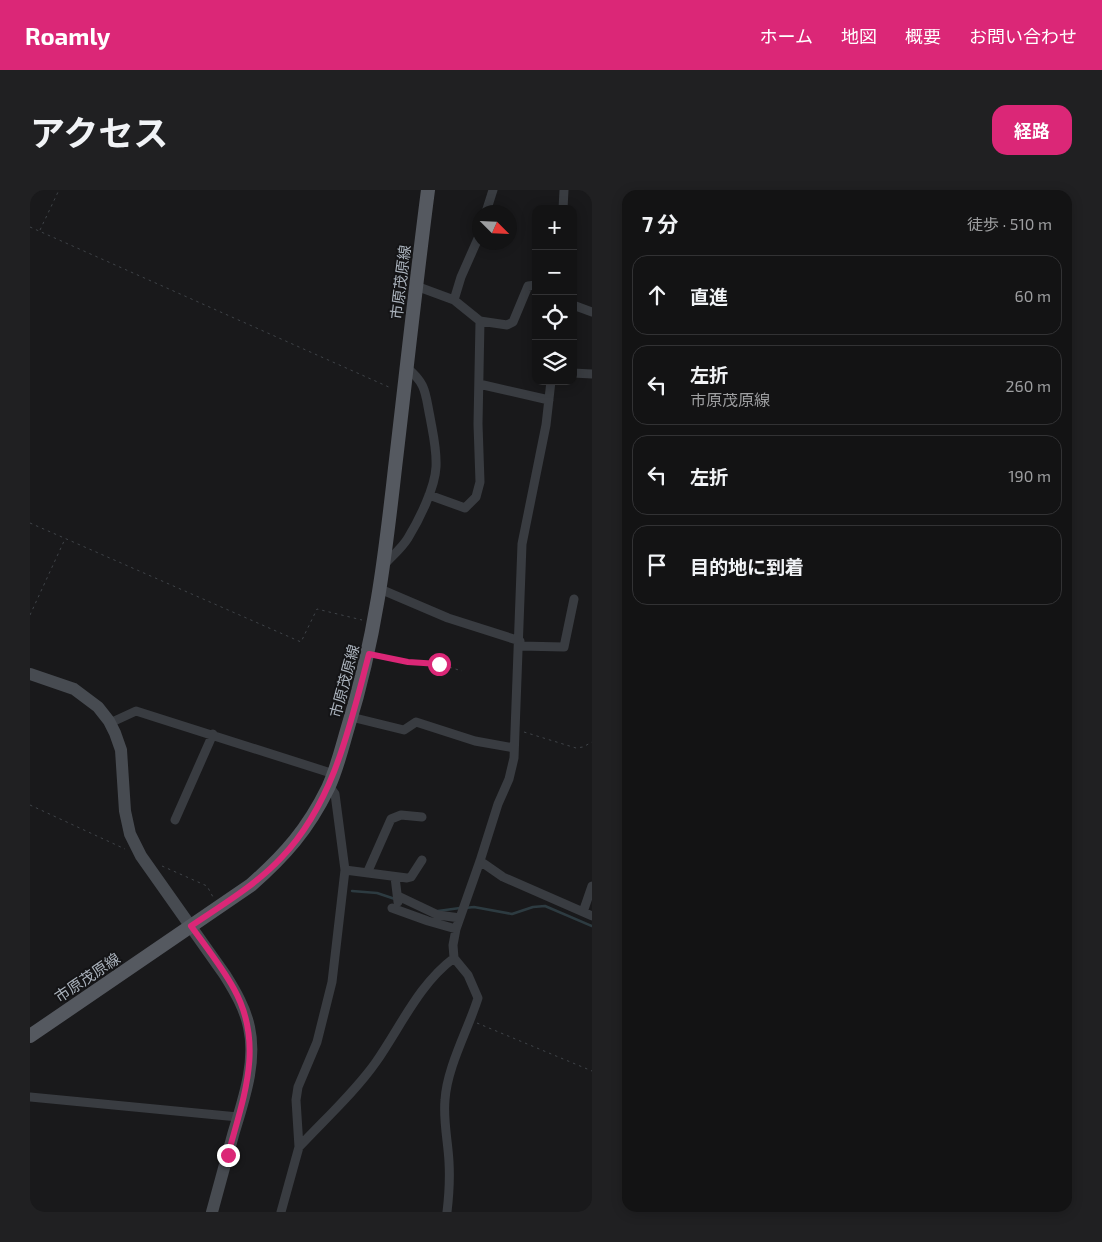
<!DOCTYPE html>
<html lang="ja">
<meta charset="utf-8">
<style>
body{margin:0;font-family:"Exo 2","Noto Sans JP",sans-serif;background:#202022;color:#f1f3f6}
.controls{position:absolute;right:15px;top:15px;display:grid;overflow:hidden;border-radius:10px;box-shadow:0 2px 12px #0003}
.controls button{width:45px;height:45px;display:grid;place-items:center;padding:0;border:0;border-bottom:1px solid #323234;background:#131314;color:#f1f3f6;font:25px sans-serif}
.compass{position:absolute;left:442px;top:15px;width:45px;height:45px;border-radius:50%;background:#131314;box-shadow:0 2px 12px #0003;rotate:114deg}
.stop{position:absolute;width:15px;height:15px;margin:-11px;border:4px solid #db2777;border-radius:50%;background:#fff}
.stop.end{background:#db2777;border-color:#fff;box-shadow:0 1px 5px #0008}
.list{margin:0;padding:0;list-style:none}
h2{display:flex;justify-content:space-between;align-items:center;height:65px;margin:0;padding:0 20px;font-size:21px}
h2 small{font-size:16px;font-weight:400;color:#9d9ea0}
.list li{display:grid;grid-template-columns:32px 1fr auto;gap:15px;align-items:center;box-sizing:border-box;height:80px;margin:0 10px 10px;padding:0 10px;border:1px solid #323234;border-radius:15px}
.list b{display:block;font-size:19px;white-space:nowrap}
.list p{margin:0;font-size:16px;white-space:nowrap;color:#9d9ea0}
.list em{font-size:16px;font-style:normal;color:#9d9ea0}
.icon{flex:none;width:28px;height:28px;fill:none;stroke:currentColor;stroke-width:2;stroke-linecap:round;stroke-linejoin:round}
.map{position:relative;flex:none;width:562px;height:1022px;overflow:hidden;border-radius:15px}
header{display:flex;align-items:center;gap:30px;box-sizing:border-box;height:70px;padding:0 25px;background:#db2777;color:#fff}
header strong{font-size:24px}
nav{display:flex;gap:28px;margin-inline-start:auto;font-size:18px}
.intro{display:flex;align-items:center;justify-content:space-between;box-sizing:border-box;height:120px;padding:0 30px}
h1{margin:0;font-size:35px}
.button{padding:12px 22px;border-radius:15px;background:#db2777;color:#fff;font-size:18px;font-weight:700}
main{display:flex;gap:30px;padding:0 30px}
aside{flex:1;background:#131314;border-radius:15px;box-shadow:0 2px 12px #0003}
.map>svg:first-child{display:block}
</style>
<header>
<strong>Roamly</strong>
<nav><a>ホーム</a><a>地図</a><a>概要</a><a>お問い合わせ</a></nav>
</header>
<div class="intro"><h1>アクセス</h1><a class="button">経路</a></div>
<main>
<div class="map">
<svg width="562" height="1022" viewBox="0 0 562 1022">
<rect width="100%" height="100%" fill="#19191b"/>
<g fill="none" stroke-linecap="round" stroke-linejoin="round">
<!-- stream -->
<path stroke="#2d3b41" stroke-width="2.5" d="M 322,701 L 347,703 L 365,709
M 435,718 L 444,717 L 482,724 L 503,717 L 515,716 L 562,736
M 408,721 L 430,718"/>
<!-- path -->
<path stroke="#3f4348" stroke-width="1" stroke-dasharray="2.5 4" stroke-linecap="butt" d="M 0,37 L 361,198
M 10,40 L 29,0
M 0,333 L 271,452 L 287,419 L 332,430
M 0,425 L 35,349
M 349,466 L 378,472 L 409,474 L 432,481
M 494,542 L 546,558 L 553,557 L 562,552
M 0,615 L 95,659
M 132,676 L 177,696 L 183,707
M 447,833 L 562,881"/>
<!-- street -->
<path stroke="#393c41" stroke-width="9" d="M 533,19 L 534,0
M 456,22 L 463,0
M 386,96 L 424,110 L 450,131 L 448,234 L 450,292 L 446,307 L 435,318 L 399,305
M 424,110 L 431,87 L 450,44
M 543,115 L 562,122
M 450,131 L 477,135 L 483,132 L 498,96 L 506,95
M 543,183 L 562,184
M 449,194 L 519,210
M 355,374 C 362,366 372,358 378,348 C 389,330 405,298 406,277 C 407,260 403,244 400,227 C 395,203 397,194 376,177
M 350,399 L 418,428 L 490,451
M 490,456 L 534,457 L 544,409
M 321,527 L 374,540 L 386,532 L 445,551 L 484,558
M 80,533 L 106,521 L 304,584
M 145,630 L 183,544
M 450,671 L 473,687 L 562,726
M 315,680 L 377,688 L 381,687 L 392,670
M 338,681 L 361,629 L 371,625 L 392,627
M 365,687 L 368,712
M 368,706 L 408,725 L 430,728
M 362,718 L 398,731 L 426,739
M 553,722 L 562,696
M 0,907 L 208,927
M 269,957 C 294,930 325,902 346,872 C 371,836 389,794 424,768
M 251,1022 L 269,957 L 266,910 L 268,897 L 287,852 L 302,792 L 315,680 L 305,604 L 299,596
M 417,1022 C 419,1005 420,989 419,972 C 418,951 413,931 415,910 C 417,877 438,840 448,808 L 438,785 L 424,768 L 423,755 L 426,739 L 450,671 L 468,614 L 479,589 L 484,568 L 492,354 L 516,235 L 521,191"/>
<!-- secondary -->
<path stroke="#474b51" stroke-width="12" d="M 0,484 L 44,499 L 68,517 L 79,531 L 85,543 L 91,560 L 95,621 L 100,644 L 111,666 L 195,785 C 205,801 215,818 219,837 C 227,873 213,911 203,945 C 196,971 189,996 182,1022"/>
<!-- primary -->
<path stroke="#555960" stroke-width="14" d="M 0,846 L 221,695 C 255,665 278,639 298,598 C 307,579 312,557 318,537 C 345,450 355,368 365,278 C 376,185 386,92 398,0"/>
</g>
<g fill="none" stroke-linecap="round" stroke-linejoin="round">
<!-- route -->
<path stroke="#db2777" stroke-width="6" d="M 198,965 C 213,908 235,855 204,799 C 192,777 176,757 161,736 C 192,715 226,695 252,667 C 304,612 320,535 339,464 L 378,472 L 409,474"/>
</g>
<g text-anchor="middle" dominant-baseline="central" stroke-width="4" stroke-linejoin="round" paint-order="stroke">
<!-- street labels -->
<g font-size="15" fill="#aab2bc" stroke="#141416">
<text transform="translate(370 92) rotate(-83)">市原茂原線</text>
<text transform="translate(314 491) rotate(-75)">市原茂原線</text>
<text transform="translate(57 787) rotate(-34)">市原茂原線</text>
</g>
</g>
</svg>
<div class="controls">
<button>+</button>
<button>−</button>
<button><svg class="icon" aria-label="locate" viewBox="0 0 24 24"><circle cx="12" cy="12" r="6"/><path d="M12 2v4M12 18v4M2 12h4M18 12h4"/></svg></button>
<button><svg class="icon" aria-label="layers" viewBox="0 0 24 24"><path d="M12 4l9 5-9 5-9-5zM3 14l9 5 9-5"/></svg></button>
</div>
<svg class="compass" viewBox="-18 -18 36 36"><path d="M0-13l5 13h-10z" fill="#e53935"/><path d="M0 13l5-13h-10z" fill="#9d9ea0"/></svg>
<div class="stop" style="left:409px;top:474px"></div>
<div class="stop end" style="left:198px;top:965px"></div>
</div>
<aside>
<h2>7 分<small>徒歩 · 510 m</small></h2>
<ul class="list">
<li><svg class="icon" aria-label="ahead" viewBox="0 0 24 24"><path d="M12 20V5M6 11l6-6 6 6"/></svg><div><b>直進</b></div><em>60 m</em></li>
<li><svg class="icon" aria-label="left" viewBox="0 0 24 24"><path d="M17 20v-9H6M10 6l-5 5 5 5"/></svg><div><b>左折</b><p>市原茂原線</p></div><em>260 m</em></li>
<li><svg class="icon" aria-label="left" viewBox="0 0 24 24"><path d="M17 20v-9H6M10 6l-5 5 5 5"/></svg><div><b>左折</b></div><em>190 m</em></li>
<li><svg class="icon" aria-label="arrive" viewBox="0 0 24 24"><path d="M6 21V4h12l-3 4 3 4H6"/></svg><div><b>目的地に到着</b></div></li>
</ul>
</aside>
</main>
